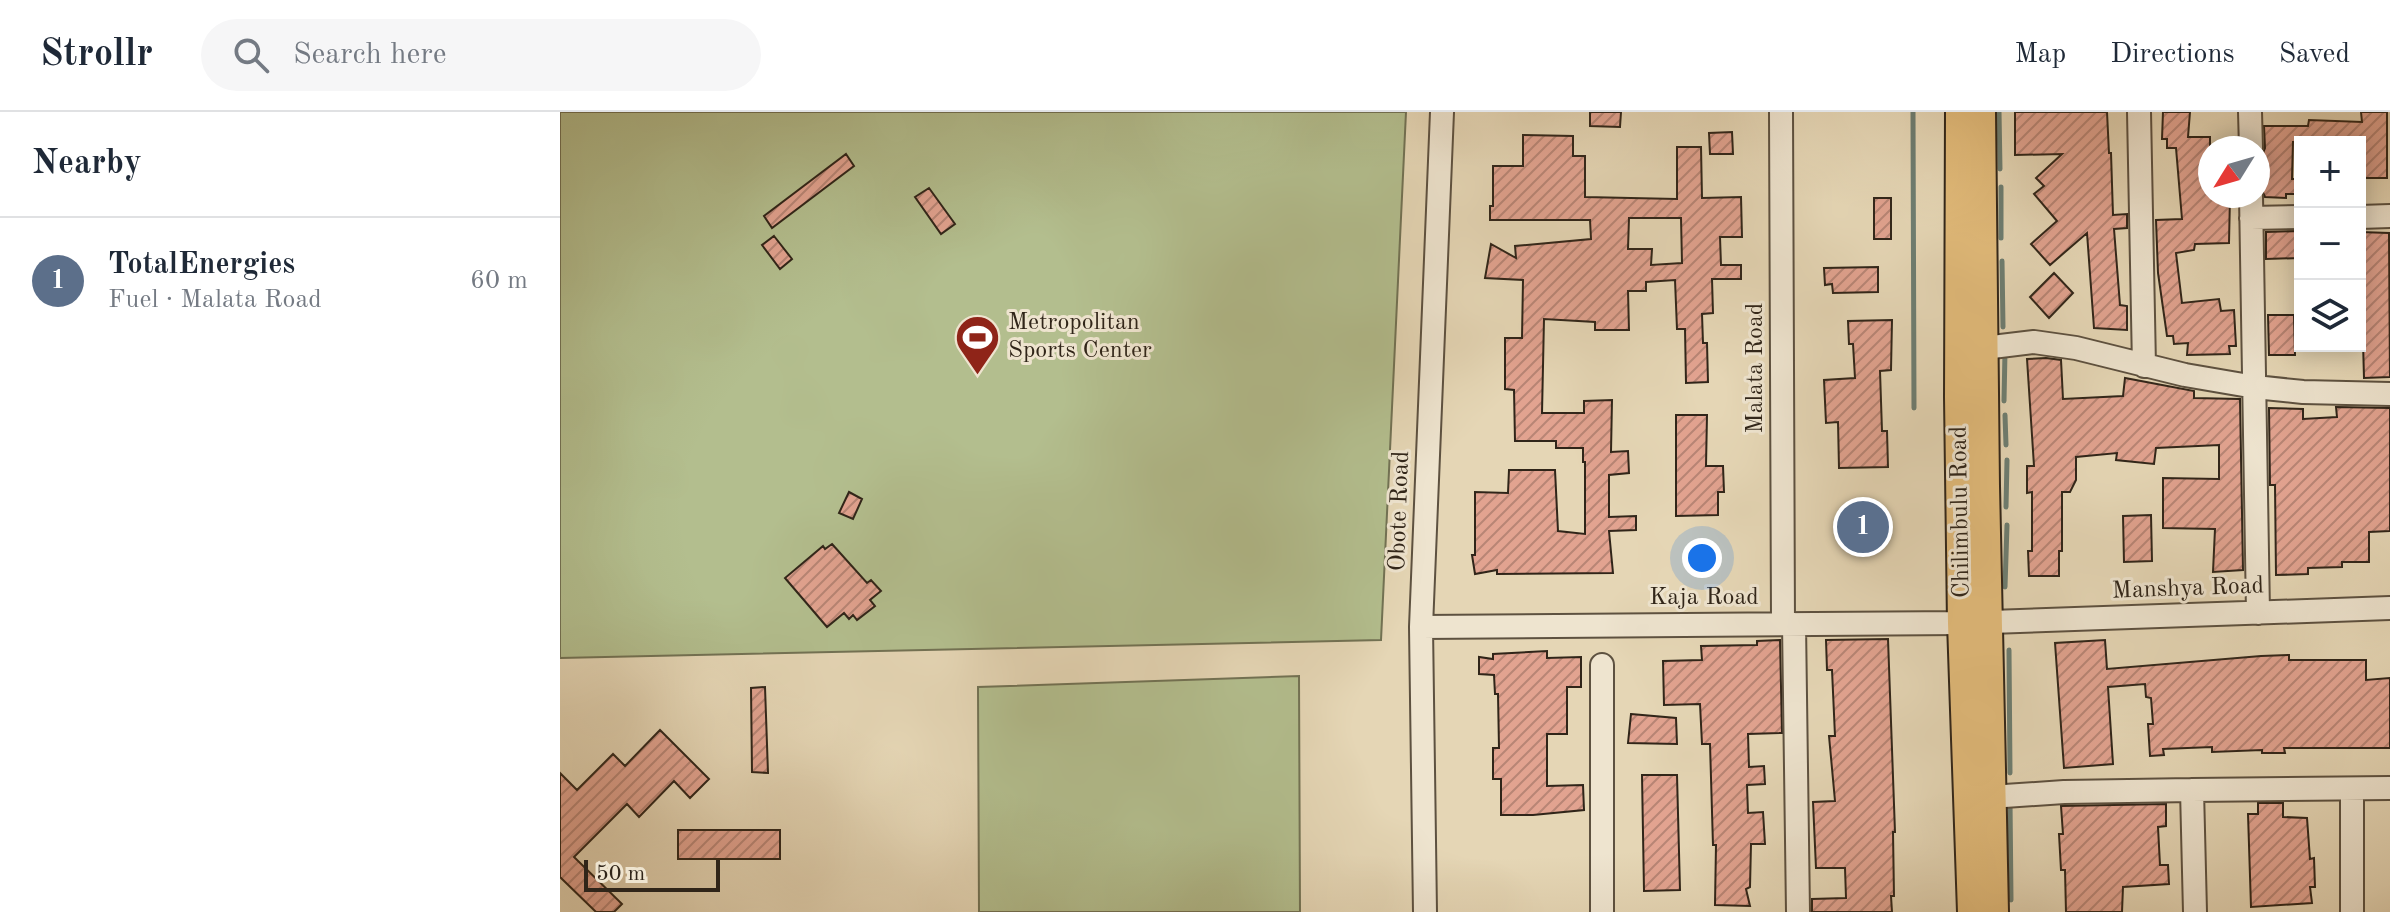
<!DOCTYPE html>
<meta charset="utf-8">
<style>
body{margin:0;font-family:"Old Standard TT",serif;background:#f6f6f7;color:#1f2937}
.controls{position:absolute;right:24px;top:24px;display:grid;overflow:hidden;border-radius:0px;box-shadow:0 4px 20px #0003}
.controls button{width:72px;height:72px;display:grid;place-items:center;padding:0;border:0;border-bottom:2px solid #e0e1e3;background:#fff;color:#1f2937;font:40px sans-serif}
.compass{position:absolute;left:1638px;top:24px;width:72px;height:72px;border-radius:50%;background:#fff;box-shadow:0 4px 20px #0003;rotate:233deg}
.scale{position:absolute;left:24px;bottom:20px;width:136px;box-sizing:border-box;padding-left:8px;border:4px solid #302519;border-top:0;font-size:22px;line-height:28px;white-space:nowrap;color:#302519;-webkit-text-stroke:6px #eee4cf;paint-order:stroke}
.you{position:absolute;left:1142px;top:446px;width:28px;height:28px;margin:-20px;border:6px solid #fff;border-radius:50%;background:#1a73e8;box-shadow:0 0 0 12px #1a73e833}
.badge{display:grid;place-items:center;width:52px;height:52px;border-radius:50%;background:#0b8043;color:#fff;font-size:26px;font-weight:700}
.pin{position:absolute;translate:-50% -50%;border:4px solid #fff;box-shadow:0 2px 8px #0006}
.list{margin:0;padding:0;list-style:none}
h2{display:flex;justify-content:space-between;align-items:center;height:104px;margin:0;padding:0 32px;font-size:34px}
h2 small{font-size:26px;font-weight:400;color:#747a83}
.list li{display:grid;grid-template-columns:52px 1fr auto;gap:24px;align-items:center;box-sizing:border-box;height:128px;padding:0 32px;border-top:2px solid #e0e1e3}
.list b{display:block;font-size:30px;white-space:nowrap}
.list p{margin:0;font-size:26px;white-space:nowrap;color:#747a83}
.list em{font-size:26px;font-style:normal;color:#747a83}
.icon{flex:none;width:44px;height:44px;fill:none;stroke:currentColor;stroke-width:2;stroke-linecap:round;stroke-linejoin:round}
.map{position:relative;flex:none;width:1830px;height:800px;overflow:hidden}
header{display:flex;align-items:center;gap:48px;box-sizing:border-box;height:112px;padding:0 40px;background:#fff;border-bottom:2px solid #e0e1e3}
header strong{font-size:38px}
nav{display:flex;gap:44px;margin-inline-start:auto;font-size:28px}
.search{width:560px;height:72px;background:#f6f6f7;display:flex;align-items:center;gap:20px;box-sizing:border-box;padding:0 28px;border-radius:44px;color:#747a83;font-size:30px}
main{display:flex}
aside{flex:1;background:#fff}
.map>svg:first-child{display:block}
</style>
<header>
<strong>Strollr</strong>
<div class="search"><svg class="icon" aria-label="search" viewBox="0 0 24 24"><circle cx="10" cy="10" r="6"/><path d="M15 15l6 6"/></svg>Search here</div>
<nav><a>Map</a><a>Directions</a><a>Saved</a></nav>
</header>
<main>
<aside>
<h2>Nearby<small></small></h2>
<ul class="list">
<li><span class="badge" style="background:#5c6f8a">1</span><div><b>TotalEnergies</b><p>Fuel · Malata Road</p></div><em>60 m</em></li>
</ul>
</aside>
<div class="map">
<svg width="1830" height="800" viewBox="0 0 1830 800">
<defs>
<pattern id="building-hatch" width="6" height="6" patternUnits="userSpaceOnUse" patternTransform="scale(2)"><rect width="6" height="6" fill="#e2a390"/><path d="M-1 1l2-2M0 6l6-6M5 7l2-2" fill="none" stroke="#b88575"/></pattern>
</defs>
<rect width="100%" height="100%" fill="#e5d6b5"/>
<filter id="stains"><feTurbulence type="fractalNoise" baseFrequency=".0025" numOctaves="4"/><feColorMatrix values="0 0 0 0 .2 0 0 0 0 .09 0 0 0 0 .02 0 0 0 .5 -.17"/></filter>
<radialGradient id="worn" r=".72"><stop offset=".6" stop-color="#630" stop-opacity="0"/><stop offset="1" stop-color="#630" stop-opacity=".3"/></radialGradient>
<!-- pitch -->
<path fill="#b3be8e" stroke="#727254" stroke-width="2" d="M 0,0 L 846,0 L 821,528 L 0,546 Z
M 739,564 L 740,800 L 419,800 L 418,575 Z"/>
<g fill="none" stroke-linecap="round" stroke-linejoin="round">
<!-- stream -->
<path stroke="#6d7e72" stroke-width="5" d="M 1353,0 L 1354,296
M 1439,0 L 1440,57
M 1441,126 L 1441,75
M 1442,149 L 1443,215
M 1444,289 L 1445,240
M 1445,303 L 1446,333
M 1446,395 L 1447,348
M 1445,475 L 1447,413
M 1449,538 L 1450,661
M 1450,689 L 1451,788"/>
</g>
<!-- building -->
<path fill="url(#building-hatch)" stroke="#302519" stroke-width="2" fill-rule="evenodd" d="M 1030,0 L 1061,0 L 1060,15 L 1030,14 Z
M 1455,0 L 1547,0 L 1549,41 L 1551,41 L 1553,103 L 1567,102 L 1567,116 L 1554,117 L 1560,193 L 1567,194 L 1567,218 L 1534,216 L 1527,121 L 1490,153 L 1471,132 L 1497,109 L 1474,82 L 1484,74 L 1476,66 L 1502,42 L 1455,43 Z
M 1603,0 L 1630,0 L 1628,25 L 1650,25 L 1650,84 L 1670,84 L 1669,131 L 1635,132 L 1634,138 L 1616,141 L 1622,191 L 1659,187 L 1661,199 L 1674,198 L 1676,234 L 1669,234 L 1670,242 L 1627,243 L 1628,231 L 1614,232 L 1613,224 L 1607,224 L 1598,161 L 1596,108 L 1622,107 L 1616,36 L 1607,36 L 1607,27 L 1602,27 Z
M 1801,0 L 1827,0 L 1827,66 L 1801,66 L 1801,30 L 1733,30 L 1732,67 L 1739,67 L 1739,82 L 1726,82 L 1726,86 L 1705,85 L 1700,74 L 1701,46 L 1705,36 L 1704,14 L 1748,14 L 1749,8 L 1802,10 Z
M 1172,20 L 1173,42 L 1150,42 L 1149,21 Z
M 963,23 L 1013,24 L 1013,44 L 1025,44 L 1025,85 L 1117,87 L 1117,35 L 1141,35 L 1142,86 L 1181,85 L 1182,125 L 1160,125 L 1161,153 L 1181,153 L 1181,167 L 1152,167 L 1153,201 L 1142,202 L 1143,231 L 1147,231 L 1148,270 L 1126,271 L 1125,217 L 1117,217 L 1115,168 L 1086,170 L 1086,179 L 1068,179 L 1069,218 L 1035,218 L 1035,210 L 984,207 L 982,301 L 1024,301 L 1024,289 L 1052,288 L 1051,340 L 1068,339 L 1069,361 L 1049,363 L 1049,405 L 1076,404 L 1076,418 L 1049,419 L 1053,461 L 937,462 L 937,458 L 915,462 L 912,443 L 915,443 L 915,380 L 948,381 L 949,358 L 995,358 L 998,419 L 1025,422 L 1025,350 L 1023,350 L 1023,336 L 996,336 L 996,329 L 955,329 L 954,278 L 945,277 L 945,226 L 962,226 L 963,168 L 925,166 L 931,132 L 956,146 L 955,134 L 1031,127 L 1030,108 L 930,108 L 930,94 L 933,94 L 933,54 L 963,54 ZM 1069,106 L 1121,106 L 1122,151 L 1091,153 L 1092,137 L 1068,137 Z
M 286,42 L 294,54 L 212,116 L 204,104 Z
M 369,76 L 395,112 L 381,122 L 355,85 Z
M 1314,86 L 1331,86 L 1331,127 L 1314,127 Z
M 1738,119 L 1740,146 L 1706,147 L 1706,120 Z
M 1800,120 L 1829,121 L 1830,265 L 1804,266 Z
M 214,124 L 232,147 L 220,157 L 202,133 Z
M 1318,155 L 1318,180 L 1273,181 L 1272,172 L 1265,173 L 1264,156 Z
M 1494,161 L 1513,181 L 1489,206 L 1470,185 Z
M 1708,203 L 1734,203 L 1735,243 L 1709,243 Z
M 1332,208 L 1331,258 L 1320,259 L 1322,319 L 1327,319 L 1328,355 L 1279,356 L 1278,310 L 1266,311 L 1264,268 L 1295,266 L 1293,232 L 1289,232 L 1288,209 Z
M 1486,246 L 1501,248 L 1503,287 L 1563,284 L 1565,266 L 1634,279 L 1634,286 L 1680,287 L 1683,458 L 1653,460 L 1655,417 L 1603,416 L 1603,366 L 1659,367 L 1659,333 L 1596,336 L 1594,352 L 1556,348 L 1557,341 L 1516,345 L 1516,368 L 1510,380 L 1502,380 L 1502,439 L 1499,439 L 1499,464 L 1469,464 L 1468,439 L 1472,439 L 1472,380 L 1467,381 L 1467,354 L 1474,354 L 1467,247 Z
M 1776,295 L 1830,296 L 1830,419 L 1809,420 L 1809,450 L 1782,450 L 1782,455 L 1748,456 L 1748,462 L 1716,463 L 1715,373 L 1710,373 L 1709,296 L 1743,297 L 1743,307 L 1777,305 Z
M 1116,303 L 1147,303 L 1146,354 L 1163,354 L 1164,380 L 1158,380 L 1158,403 L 1116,404 Z
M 289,380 L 302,387 L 293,407 L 279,401 Z
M 1591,403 L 1592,449 L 1564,450 L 1563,404 Z
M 272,432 L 307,471 L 311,468 L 321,479 L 310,488 L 315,494 L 297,508 L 293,503 L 289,507 L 284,501 L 267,515 L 225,466 L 263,434 L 265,437 Z
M 1328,527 L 1335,720 L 1333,720 L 1334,784 L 1331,784 L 1332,800 L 1252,800 L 1252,787 L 1286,786 L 1285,756 L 1256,756 L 1253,690 L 1275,689 L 1269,624 L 1275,624 L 1272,558 L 1267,558 L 1266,528 Z
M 1220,528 L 1222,621 L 1188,622 L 1189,655 L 1204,654 L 1205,672 L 1187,673 L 1188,701 L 1203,700 L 1205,732 L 1191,732 L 1190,775 L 1186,777 L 1190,794 L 1155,793 L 1156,733 L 1153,733 L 1150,632 L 1142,632 L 1140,592 L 1104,593 L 1103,549 L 1142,548 L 1141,534 L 1197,533 L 1197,529 Z
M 1545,528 L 1547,557 L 1701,544 L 1729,543 L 1729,548 L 1806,548 L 1806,568 L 1830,566 L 1830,636 L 1724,636 L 1725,641 L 1702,641 L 1702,638 L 1652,640 L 1652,635 L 1603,637 L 1604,643 L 1590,644 L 1588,612 L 1593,612 L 1591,586 L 1586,585 L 1585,572 L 1548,575 L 1553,652 L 1504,656 L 1495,531 Z
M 987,539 L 987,546 L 1021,545 L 1021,575 L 1007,575 L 1007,622 L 987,622 L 987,674 L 1023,673 L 1024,698 L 973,703 L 941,703 L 941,667 L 933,667 L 933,636 L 939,636 L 938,582 L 935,582 L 934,563 L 919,562 L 919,545 L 933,547 L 933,542 Z
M 205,575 L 208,661 L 192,660 L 191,576 Z
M 1071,602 L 1116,606 L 1117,632 L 1068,631 Z
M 100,618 L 149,667 L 130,686 L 114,669 L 79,705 L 67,692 L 14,745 L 62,792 L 54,800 L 36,800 L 0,765 L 0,661 L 17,678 L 53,642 L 65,654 Z
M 1082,663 L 1117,663 L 1120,778 L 1084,779 Z
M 1698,691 L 1723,691 L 1723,705 L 1747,706 L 1750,747 L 1754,746 L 1755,775 L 1750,775 L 1752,791 L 1691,795 L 1688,702 L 1698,702 Z
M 1606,692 L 1606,714 L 1598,715 L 1600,753 L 1608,753 L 1609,772 L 1563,775 L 1562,800 L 1506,800 L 1505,758 L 1501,758 L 1499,722 L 1503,722 L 1501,694 Z
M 118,718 L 220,718 L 220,747 L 118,747 Z"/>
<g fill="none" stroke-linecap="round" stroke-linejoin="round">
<defs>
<path id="minor" d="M 1221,0 L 1223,511
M 1579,0 L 1584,254
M 1690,0 L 1691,36
M 1691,84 L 1698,501
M 1800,105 L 1830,104
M 1691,106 L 1740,105
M 1424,236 L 1474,230 L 1516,236 L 1625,263 L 1695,275 L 1743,280 L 1830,282
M 1234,512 L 1238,800
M 861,515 L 1402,511 L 1830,496
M 1042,553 L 1042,800
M 1792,677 L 1792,800
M 1430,685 L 1504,680 L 1632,678
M 865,800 L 861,515 L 882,0
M 1635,800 L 1632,678 L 1830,676"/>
<path id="major" d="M 1400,0 L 1399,285 L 1402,511 L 1412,800
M 1421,0 L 1425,374 L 1434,800"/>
</defs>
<!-- minor casing -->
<use href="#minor" stroke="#5d5140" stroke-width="26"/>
<!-- major casing -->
<use href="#major" stroke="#302519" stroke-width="32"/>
<!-- minor -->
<use href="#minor" stroke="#eee4cf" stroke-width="22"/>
<!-- major -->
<use href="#major" stroke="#e2bb7a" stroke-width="28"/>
</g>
<!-- icons -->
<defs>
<symbol id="stadium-pin" viewBox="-11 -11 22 30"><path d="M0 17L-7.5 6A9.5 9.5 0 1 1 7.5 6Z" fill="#8f2418" stroke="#eee4cf"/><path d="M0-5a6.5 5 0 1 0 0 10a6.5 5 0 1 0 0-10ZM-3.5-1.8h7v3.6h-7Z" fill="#fff"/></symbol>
</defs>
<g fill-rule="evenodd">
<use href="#stadium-pin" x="392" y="200" width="51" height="69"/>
</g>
<g text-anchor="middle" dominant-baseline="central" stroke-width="6" stroke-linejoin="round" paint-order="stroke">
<!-- poi labels -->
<g font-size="24" fill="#302519" stroke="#eee4cf" text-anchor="start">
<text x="448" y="211">Metropolitan<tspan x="448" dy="28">Sports Center</tspan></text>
</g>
<!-- street labels -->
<g font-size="24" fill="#302519" stroke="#eee4cf">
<text transform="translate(1196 256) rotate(-90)">Malata Road</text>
<text transform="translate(840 399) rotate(-88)">Obote Road</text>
<text transform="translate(1401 400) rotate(-91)">Chilimbulu Road</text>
<text transform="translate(1628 477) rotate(-2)">Manshya Road</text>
<text x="1144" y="486">Kaja Road</text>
</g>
</g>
<rect width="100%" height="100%" filter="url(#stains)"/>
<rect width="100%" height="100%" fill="url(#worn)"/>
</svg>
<div class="controls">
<button>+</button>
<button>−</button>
<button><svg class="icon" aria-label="layers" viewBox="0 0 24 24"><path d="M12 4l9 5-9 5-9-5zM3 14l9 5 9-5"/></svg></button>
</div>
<svg class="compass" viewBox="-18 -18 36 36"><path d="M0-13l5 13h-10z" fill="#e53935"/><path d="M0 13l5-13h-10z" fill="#747a83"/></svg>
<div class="scale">50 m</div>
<div class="you"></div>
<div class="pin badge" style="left:1303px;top:415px;background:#5c6f8a">1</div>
</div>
</main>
